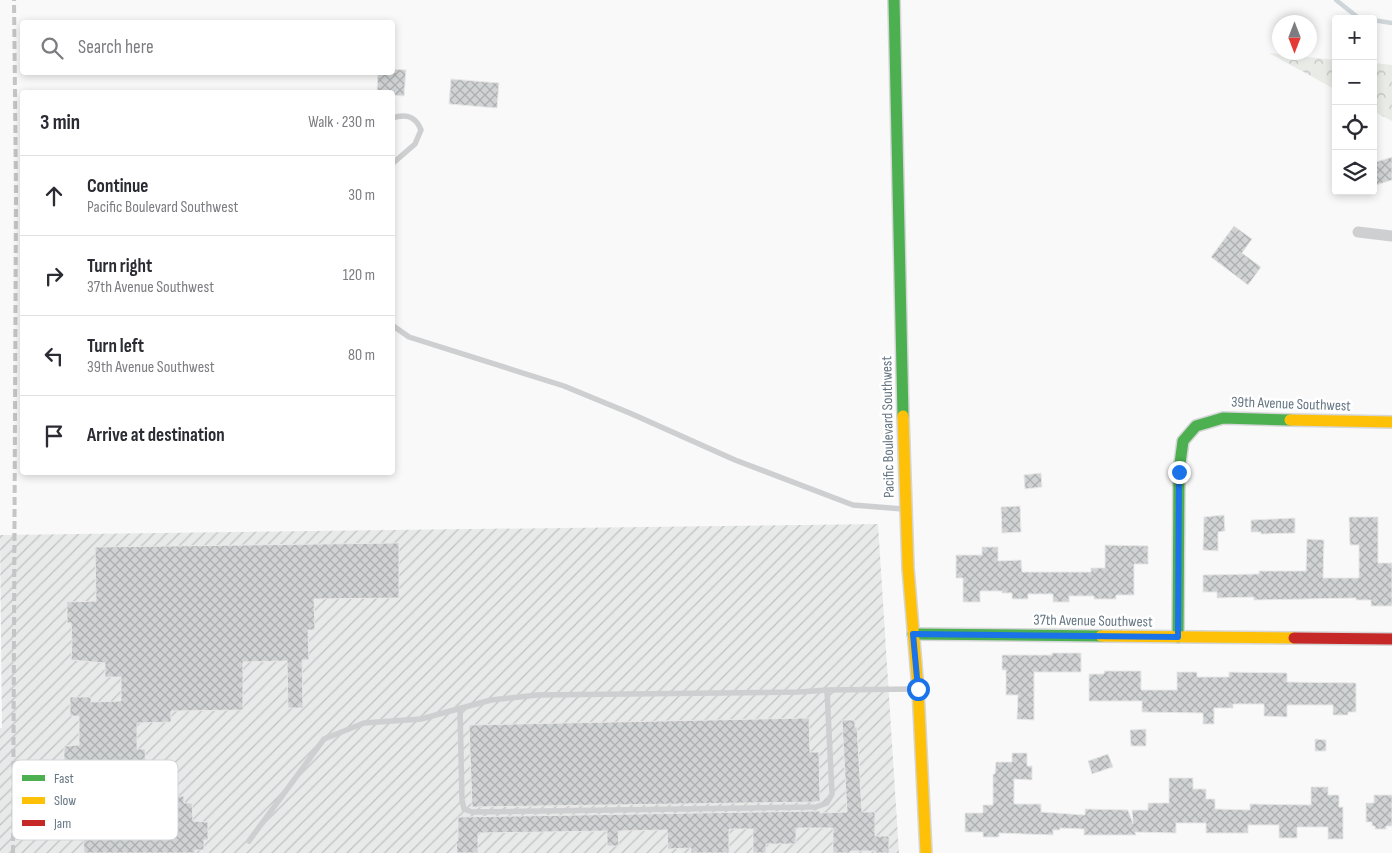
<!DOCTYPE html>
<meta charset="utf-8">
<style>
body{margin:0;font-family:"Sofia Sans Condensed",sans-serif;background:#f2f2f3;color:#2b2b33}
.controls{position:absolute;right:15px;top:15px;display:grid;overflow:hidden;border-radius:5px;box-shadow:0 2px 8px #0003}
.controls button{width:45px;height:45px;display:grid;place-items:center;padding:0;border:0;border-bottom:1px solid #e1e1e2;background:#fff;color:#2b2b33;font:25px sans-serif}
.compass{position:absolute;left:1272px;top:15px;width:45px;height:45px;border-radius:50%;background:#fff;box-shadow:0 2px 8px #0003;rotate:180deg}
.stop{position:absolute;width:15px;height:15px;margin:-11px;border:4px solid #1a73e8;border-radius:50%;background:#fff}
.stop.end{background:#1a73e8;border-color:#fff;box-shadow:0 1px 5px #0008}
.list{margin:0;padding:0;list-style:none}
h2{display:flex;justify-content:space-between;align-items:center;height:65px;margin:0;padding:0 20px;font-size:21px}
h2 small{font-size:16px;font-weight:400;color:#7c7c81}
.list li{display:grid;grid-template-columns:32px 1fr auto;gap:15px;align-items:center;box-sizing:border-box;height:80px;padding:0 20px;border-top:1px solid #e1e1e2}
.list b{display:block;font-size:19px;white-space:nowrap}
.list p{margin:0;font-size:16px;white-space:nowrap;color:#7c7c81}
.list em{font-size:16px;font-style:normal;color:#7c7c81}
.icon{flex:none;width:28px;height:28px;fill:none;stroke:currentColor;stroke-width:2;stroke-linecap:round;stroke-linejoin:round}
.map{position:relative;flex:none;width:1392px;height:853px;overflow:hidden}
.search{position:absolute;background:#fff;box-shadow:0 2px 8px #0003;left:20px;top:20px;width:375px;height:55px;display:flex;align-items:center;gap:12px;box-sizing:border-box;padding:0 18px;border-radius:5px;color:#7c7c81;font-size:19px}
.panel{position:absolute;background:#fff;box-shadow:0 2px 8px #0003;left:20px;top:90px;width:375px;height:385px;border-radius:5px}
.map>svg:first-child{display:block}
</style>
<div class="map">
<svg width="1392" height="853" viewBox="0 0 1392 853">
<defs>
<pattern id="industrial-furrows" width="10" height="10" patternUnits="userSpaceOnUse" patternTransform="scale(1.25)"><rect width="10" height="10" fill="#e8e9e9"/><path d="M-1 1l2-2M0 10L10 0M9 11l2-2" fill="none" stroke="#c0c1c2"/></pattern>
<pattern id="forest-crowns" width="20" height="18" patternUnits="userSpaceOnUse" patternTransform="scale(1.25)"><rect width="20" height="18" fill="#e8ebe6"/><path d="M2 6a3 3 0 1 1 6 0M12 15a3 3 0 1 1 6 0" fill="none" stroke="#c0c3c0"/></pattern>
<pattern id="building-cross-hatch" width="8" height="8" patternUnits="userSpaceOnUse" patternTransform="scale(1.25)"><rect width="8" height="8" fill="#d0d2d3"/><path d="M0 0l8 8M0 8l8-8" fill="none" stroke="#acafb1"/></pattern>
</defs>
<rect width="100%" height="100%" fill="#f9f9f9"/>
<!-- industrial -->
<path fill="url(#industrial-furrows)" d="M 878,524 L 899,853 L 0,853 L 0,728 L 2,728 L 0,535 Z"/>
<!-- forest -->
<path fill="url(#forest-crowns)" d="M 1269,53 L 1336,60 L 1336,90 Z
M 1373,63 L 1392,65 L 1392,121 L 1373,111 Z"/>
<g fill="none" stroke-linecap="round" stroke-linejoin="round">
<!-- stream -->
<path stroke="#ced6d9" stroke-width="4.5" d="M 1336,0 L 1360,19
M 1373,20 L 1392,23"/>
</g>
<!-- building -->
<path fill="url(#building-cross-hatch)" stroke="#e8e8e8" d="M 392,69 L 406,70 L 404,96 L 392,95 L 392,92 L 377,92 L 378,72 L 392,72 Z
M 451,79 L 499,83 L 497,108 L 449,104 Z
M 1392,157 L 1392,180 L 1373,186 L 1373,163 Z
M 1234,226 L 1252,239 L 1242,253 L 1261,267 L 1248,285 L 1211,257 Z
M 1041,473 L 1042,487 L 1025,489 L 1024,475 Z
M 1020,506 L 1021,532 L 1002,533 L 1001,507 Z
M 1224,515 L 1225,531 L 1218,532 L 1218,551 L 1203,550 L 1204,517 Z
M 1349,517 L 1378,517 L 1378,563 L 1392,563 L 1392,606 L 1371,606 L 1371,600 L 1356,600 L 1356,598 L 1254,600 L 1254,597 L 1217,598 L 1217,592 L 1203,592 L 1203,575 L 1259,574 L 1259,571 L 1306,571 L 1307,539 L 1324,540 L 1323,578 L 1359,578 L 1359,545 L 1350,545 Z
M 1295,518 L 1295,533 L 1261,534 L 1261,532 L 1251,532 L 1251,520 Z
M 399,543 L 399,598 L 314,599 L 315,630 L 308,630 L 309,660 L 302,660 L 303,708 L 288,708 L 287,661 L 243,662 L 243,710 L 171,711 L 171,722 L 137,723 L 137,749 L 145,749 L 146,772 L 149,771 L 149,796 L 184,796 L 184,803 L 192,803 L 193,821 L 208,822 L 208,840 L 204,840 L 204,850 L 195,850 L 195,853 L 84,853 L 83,815 L 66,815 L 66,802 L 50,802 L 49,761 L 64,761 L 64,746 L 79,745 L 79,716 L 70,716 L 70,697 L 91,697 L 91,702 L 121,701 L 121,677 L 105,677 L 105,663 L 71,660 L 72,642 L 71,623 L 67,623 L 67,602 L 96,601 L 95,547 Z
M 1105,545 L 1148,546 L 1148,564 L 1134,564 L 1134,595 L 1116,595 L 1116,599 L 1094,599 L 1094,596 L 1069,596 L 1069,602 L 1053,602 L 1053,594 L 1028,594 L 1028,599 L 1012,599 L 1012,593 L 1002,593 L 1002,591 L 980,591 L 980,602 L 963,602 L 963,578 L 956,578 L 956,555 L 982,555 L 982,547 L 998,547 L 998,561 L 1021,560 L 1022,572 L 1091,572 L 1091,568 L 1105,568 Z
M 1052,653 L 1081,653 L 1081,672 L 1034,672 L 1034,720 L 1017,719 L 1018,695 L 1006,695 L 1006,670 L 1002,670 L 1002,655 L 1052,655 Z
M 1104,671 L 1141,671 L 1141,690 L 1177,690 L 1177,672 L 1197,672 L 1197,677 L 1229,677 L 1229,672 L 1287,673 L 1287,682 L 1356,683 L 1356,712 L 1348,712 L 1348,715 L 1333,715 L 1333,705 L 1287,705 L 1287,717 L 1264,716 L 1264,704 L 1233,704 L 1233,708 L 1214,708 L 1214,724 L 1203,724 L 1203,713 L 1142,712 L 1142,701 L 1089,701 L 1089,674 L 1104,674 Z
M 809,718 L 810,752 L 819,752 L 820,801 L 815,802 L 472,807 L 469,725 Z
M 842,720 L 855,720 L 855,727 L 857,727 L 862,812 L 875,812 L 875,836 L 889,836 L 889,853 L 875,853 L 875,851 L 850,851 L 850,853 L 833,853 L 833,828 L 796,828 L 796,844 L 766,844 L 766,853 L 753,853 L 753,829 L 729,829 L 729,853 L 691,853 L 691,848 L 668,849 L 667,830 L 618,831 L 619,846 L 607,846 L 607,831 L 478,833 L 478,853 L 457,853 L 456,841 L 458,841 L 458,817 L 820,811 L 820,813 L 847,812 Z
M 1146,729 L 1146,746 L 1131,746 L 1130,730 Z
M 1315,739 L 1326,740 L 1326,751 L 1315,751 Z
M 1012,753 L 1027,753 L 1027,766 L 1032,766 L 1032,780 L 1014,779 L 1014,804 L 1041,804 L 1041,812 L 1085,815 L 1085,809 L 1128,810 L 1133,824 L 1132,810 L 1148,810 L 1148,803 L 1169,803 L 1169,778 L 1193,778 L 1193,789 L 1206,789 L 1206,799 L 1215,799 L 1215,809 L 1250,810 L 1250,804 L 1311,805 L 1311,787 L 1328,787 L 1328,795 L 1339,795 L 1339,807 L 1343,807 L 1343,839 L 1328,839 L 1328,827 L 1297,827 L 1297,838 L 1279,838 L 1279,825 L 1248,825 L 1248,833 L 1206,833 L 1206,823 L 1176,823 L 1176,833 L 1135,832 L 1136,835 L 1084,835 L 1084,829 L 1060,828 L 1060,830 L 1053,830 L 1053,835 L 999,833 L 999,837 L 983,837 L 983,832 L 965,832 L 965,813 L 983,813 L 983,805 L 993,805 L 993,774 L 995,774 L 996,762 L 1012,762 Z
M 1108,754 L 1113,767 L 1092,774 L 1088,761 Z
M 1374,795 L 1392,795 L 1392,826 L 1386,826 L 1386,829 L 1375,829 L 1375,826 L 1372,826 L 1372,822 L 1366,822 L 1366,803 L 1374,803 Z"/>
<g fill="none" stroke-linecap="round" stroke-linejoin="round">
<defs>
<path id="fast" d="M 894,0 L 903,416
M 913,634 L 1101,636
M 1178,637 L 1179,471 L 1183,441 L 1196,426 L 1223,418 L 1290,420"/>
<path id="slow" d="M 903,416 L 908,568 L 918,689 L 926,853
M 1290,420 L 1392,422
M 1101,636 L 1294,638"/>
<path id="jam" d="M 1294,638 L 1392,639"/>
</defs>
<!-- fast casing -->
<use href="#fast" stroke="#d5d6d7" stroke-width="14"/>
<!-- slow casing -->
<use href="#slow" stroke="#d5d6d7" stroke-width="14"/>
<!-- jam casing -->
<use href="#jam" stroke="#d5d6d7" stroke-width="14"/>
<!-- lane -->
<path stroke="#cecfd0" stroke-width="5.5" d="M 392,118 C 407,113 416,117 421,130 L 415,144 L 392,164
M 392,325 L 409,337 L 564,386 L 632,414 L 735,460 L 853,505 L 903,509
M 460,708 L 462,800 L 464,809 L 472,812 L 816,807 L 827,803 L 832,794 L 827,690
M 249,841 L 324,739 L 364,723 L 421,719 L 491,700 L 537,695 L 799,692 L 827,690 L 916,689"/>
<!-- street -->
<path stroke="#cecfd0" stroke-width="11" d="M 1358,232 L 1392,236"/>
<!-- fast -->
<use href="#fast" stroke="#4caf50" stroke-width="11"/>
<!-- slow -->
<use href="#slow" stroke="#ffc107" stroke-width="11"/>
<!-- jam -->
<use href="#jam" stroke="#c62828" stroke-width="11"/>
<!-- rail -->
<path stroke="#c3c5c6" stroke-width="4" stroke-dasharray="8 4" stroke-linecap="butt" d="M 13,853 L 16,191 L 14,0"/>
</g>
<g fill="none" stroke-linecap="round" stroke-linejoin="round">
<!-- route -->
<path stroke="#1a73e8" stroke-width="6" d="M 918,689 L 913,634 L 1178,637 L 1179,472"/>
</g>
<g text-anchor="middle" dominant-baseline="central" stroke-width="5" stroke-linejoin="round" paint-order="stroke">
<!-- street labels -->
<g font-size="15" fill="#657683" stroke="#fff">
<text transform="translate(1291 404) rotate(2)">39th Avenue Southwest</text>
<text transform="translate(888 427) rotate(-91)">Pacific Boulevard Southwest</text>
<text transform="translate(1093 621) rotate(1)">37th Avenue Southwest</text>
</g>
</g>
<!-- legend -->
<rect x="12" y="760" width="166" height="80" rx="8" fill="#fff" stroke="#d1d6da" stroke-width="1"/>
<rect x="22" y="775" width="23" height="6" fill="#4caf50"/>
<rect x="22" y="797" width="23" height="7" fill="#ffc107"/>
<rect x="22" y="820" width="23" height="6" fill="#c62828"/>
<g font-size="14" fill="#657683">
<text x="54" y="783">Fast</text>
<text x="54" y="805">Slow</text>
<text x="54" y="828">Jam</text>
</g>
</svg>
<div class="controls">
<button>+</button>
<button>−</button>
<button><svg class="icon" aria-label="locate" viewBox="0 0 24 24"><circle cx="12" cy="12" r="6"/><path d="M12 2v4M12 18v4M2 12h4M18 12h4"/></svg></button>
<button><svg class="icon" aria-label="layers" viewBox="0 0 24 24"><path d="M12 4l9 5-9 5-9-5zM3 14l9 5 9-5"/></svg></button>
</div>
<svg class="compass" viewBox="-18 -18 36 36"><path d="M0-13l5 13h-10z" fill="#e53935"/><path d="M0 13l5-13h-10z" fill="#7c7c81"/></svg>
<div class="stop" style="left:918px;top:689px"></div>
<div class="stop end" style="left:1179px;top:472px"></div>
<div class="search"><svg class="icon" aria-label="search" viewBox="0 0 24 24"><circle cx="10" cy="10" r="6"/><path d="M15 15l6 6"/></svg>Search here</div>
<section class="panel">
<h2>3 min<small>Walk · 230 m</small></h2>
<ul class="list">
<li><svg class="icon" aria-label="ahead" viewBox="0 0 24 24"><path d="M12 20V5M6 11l6-6 6 6"/></svg><div><b>Continue</b><p>Pacific Boulevard Southwest</p></div><em>30 m</em></li>
<li><svg class="icon" aria-label="right" viewBox="0 0 24 24"><path d="M7 20v-9h11M14 6l5 5-5 5"/></svg><div><b>Turn right</b><p>37th Avenue Southwest</p></div><em>120 m</em></li>
<li><svg class="icon" aria-label="left" viewBox="0 0 24 24"><path d="M17 20v-9H6M10 6l-5 5 5 5"/></svg><div><b>Turn left</b><p>39th Avenue Southwest</p></div><em>80 m</em></li>
<li><svg class="icon" aria-label="arrive" viewBox="0 0 24 24"><path d="M6 21V4h12l-3 4 3 4H6"/></svg><div><b>Arrive at destination</b></div></li>
</ul>
</section>
</div>
